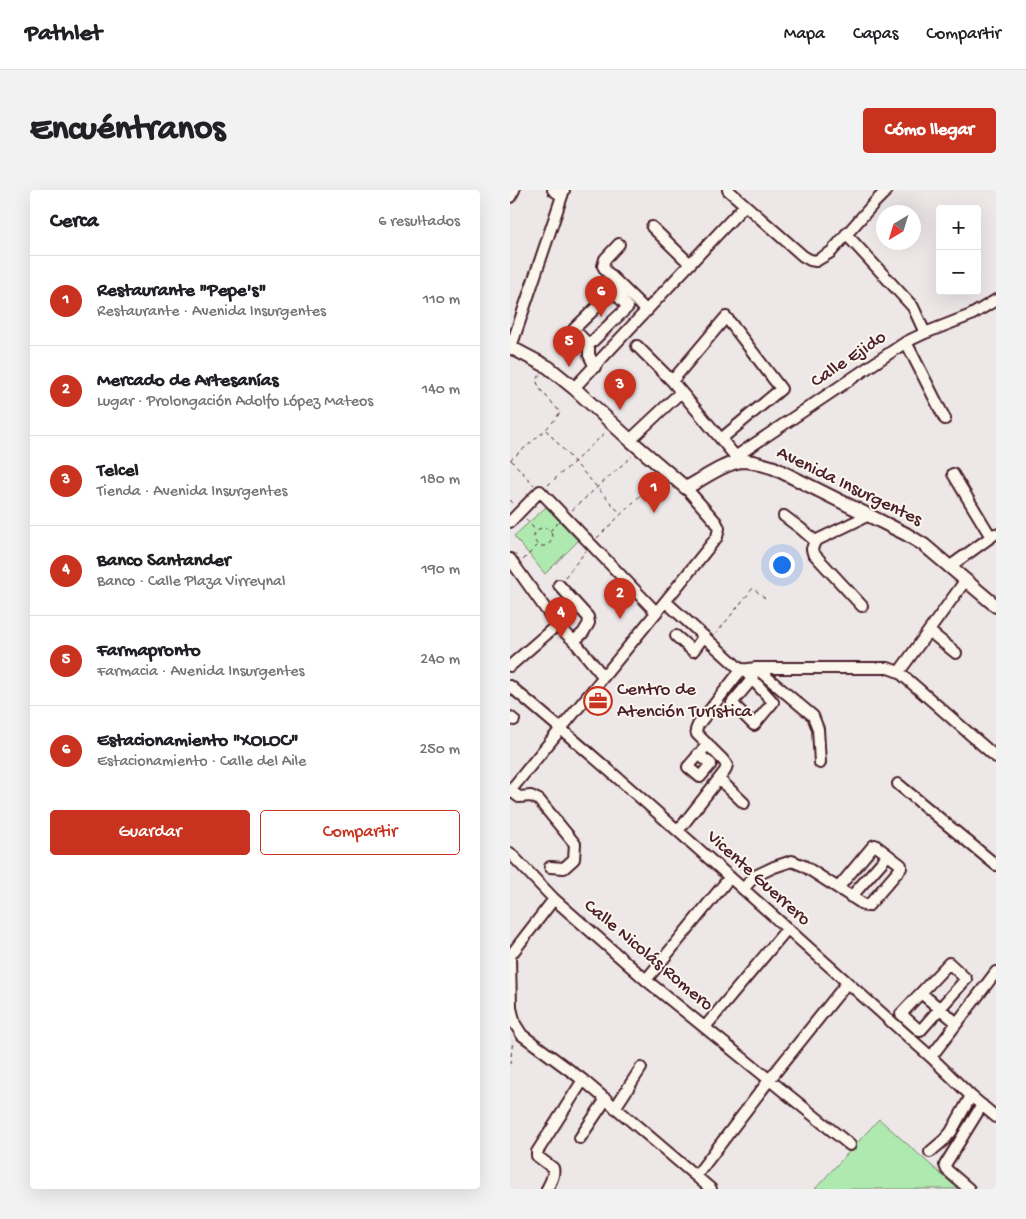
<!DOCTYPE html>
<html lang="es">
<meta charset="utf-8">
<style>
body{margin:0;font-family:"Gochi Hand",sans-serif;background:#f2f2f2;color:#202124}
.controls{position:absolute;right:15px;top:15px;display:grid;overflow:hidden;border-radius:5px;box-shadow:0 5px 20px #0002}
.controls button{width:45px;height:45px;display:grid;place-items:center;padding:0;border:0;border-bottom:1px solid #e0e0e0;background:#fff;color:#202124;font:25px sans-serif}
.compass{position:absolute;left:366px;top:15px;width:45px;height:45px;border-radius:50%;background:#fff;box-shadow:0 5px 20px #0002;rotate:218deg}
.you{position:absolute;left:271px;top:374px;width:18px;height:18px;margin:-12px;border:4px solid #fff;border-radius:50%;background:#1a73e8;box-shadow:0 0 0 8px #1a73e833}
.badge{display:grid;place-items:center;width:32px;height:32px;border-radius:50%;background:#c8321e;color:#fff;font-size:16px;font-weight:700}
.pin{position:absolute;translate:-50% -41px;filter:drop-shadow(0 1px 2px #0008)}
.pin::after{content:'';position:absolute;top:26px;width:18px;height:15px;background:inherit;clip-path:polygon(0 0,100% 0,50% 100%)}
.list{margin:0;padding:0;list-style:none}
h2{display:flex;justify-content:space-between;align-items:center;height:65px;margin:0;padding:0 20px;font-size:21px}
h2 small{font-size:16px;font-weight:400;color:#757577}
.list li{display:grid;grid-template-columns:32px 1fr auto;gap:15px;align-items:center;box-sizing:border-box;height:90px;padding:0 20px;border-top:1px solid #e0e0e0}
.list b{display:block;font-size:19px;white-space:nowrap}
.list p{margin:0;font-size:16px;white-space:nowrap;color:#757577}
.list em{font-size:16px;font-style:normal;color:#757577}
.actions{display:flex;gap:10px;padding:15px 20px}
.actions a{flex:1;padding:11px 0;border:1px solid #c8321e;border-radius:5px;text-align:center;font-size:18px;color:#c8321e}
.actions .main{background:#c8321e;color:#fff}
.map{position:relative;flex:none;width:486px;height:999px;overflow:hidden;border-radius:5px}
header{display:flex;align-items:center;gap:30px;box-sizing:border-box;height:70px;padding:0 25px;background:#fff;border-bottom:1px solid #e0e0e0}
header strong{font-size:24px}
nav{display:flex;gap:28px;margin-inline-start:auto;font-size:18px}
.intro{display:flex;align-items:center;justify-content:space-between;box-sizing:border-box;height:120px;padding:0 30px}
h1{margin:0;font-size:35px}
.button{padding:12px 22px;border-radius:5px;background:#c8321e;color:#fff;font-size:18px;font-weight:700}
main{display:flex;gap:30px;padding:0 30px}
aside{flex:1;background:#fff;border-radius:5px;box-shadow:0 5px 20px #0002}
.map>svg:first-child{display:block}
</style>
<header>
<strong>Pathlet</strong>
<nav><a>Mapa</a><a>Capas</a><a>Compartir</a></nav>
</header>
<div class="intro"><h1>Encuéntranos</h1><a class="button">Cómo llegar</a></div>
<main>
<aside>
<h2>Cerca<small>6 resultados</small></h2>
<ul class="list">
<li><span class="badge">1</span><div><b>Restaurante &quot;Pepe's&quot;</b><p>Restaurante · Avenida Insurgentes</p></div><em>110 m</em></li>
<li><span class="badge">2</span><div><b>Mercado de Artesanías</b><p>Lugar · Prolongación Adolfo López Mateos</p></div><em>140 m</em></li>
<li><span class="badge">3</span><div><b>Telcel</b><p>Tienda · Avenida Insurgentes</p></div><em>180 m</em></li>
<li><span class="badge">4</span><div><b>Banco Santander</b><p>Banco · Calle Plaza Virreynal</p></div><em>190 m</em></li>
<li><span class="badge">5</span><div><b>Farmapronto</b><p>Farmacia · Avenida Insurgentes</p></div><em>240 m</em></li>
<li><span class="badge">6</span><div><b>Estacionamiento &quot;XOLOC&quot;</b><p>Estacionamiento · Calle del Aile</p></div><em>250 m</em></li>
</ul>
<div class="actions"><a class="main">Guardar</a><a>Compartir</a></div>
</aside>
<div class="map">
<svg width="486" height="999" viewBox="0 0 486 999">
<rect width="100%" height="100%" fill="#ede7e8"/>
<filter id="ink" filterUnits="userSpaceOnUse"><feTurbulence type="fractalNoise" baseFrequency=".02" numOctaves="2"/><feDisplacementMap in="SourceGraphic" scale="10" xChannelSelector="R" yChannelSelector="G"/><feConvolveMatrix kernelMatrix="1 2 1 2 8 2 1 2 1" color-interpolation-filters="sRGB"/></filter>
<g filter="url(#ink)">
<!-- green -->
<path fill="#aeeab0" stroke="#7c846e" d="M 36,317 L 68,351 L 35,384 L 4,346 Z
M 369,929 L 448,999 L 305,999 Z"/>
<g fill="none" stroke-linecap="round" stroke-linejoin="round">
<defs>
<path id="minor" d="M 43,0 L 52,6
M 218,0 L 293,66 L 300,70 L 306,71 L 321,62 L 365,12 L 377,0
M 0,7 L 4,0
M 142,37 L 180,74
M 336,44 L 403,117 L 415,143
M 109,54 L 95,69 L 93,76 L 96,81 L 137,121
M 396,152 L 435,229
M 79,155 L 103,131 L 118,117 L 103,101 L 64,139 L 79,155 L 79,165 L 85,177
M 127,156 L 162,191
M 1,157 L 54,0
M 64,198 L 235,15
M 211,249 L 271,199 L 216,127 L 162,191 L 226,267
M 120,250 L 171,202
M 223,271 L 228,265 L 396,152 L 415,143 L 461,125 L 486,110
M 443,284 L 481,347
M 274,326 L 290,338 L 305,351
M 0,332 L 30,301 L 146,422
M 0,369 L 47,435 L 64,451 L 93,486
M 439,377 L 485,344
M 49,395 L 78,427 L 79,433 L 73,443 L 64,451
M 156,412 L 231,480
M 352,416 L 303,363 L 302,359 L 305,351 L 359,325
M 419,441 L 446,463
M 166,446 L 183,461 L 194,446
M 0,476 L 47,435
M 246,478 L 303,526 L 308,539 L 310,573
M 233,479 L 263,512 L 244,535 L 222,513 L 243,488
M 231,480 L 246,478 L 378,478 L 389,482 L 486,567
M 389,482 L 455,391
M 0,496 C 144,616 281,743 421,867 L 461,906 L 486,927
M 0,527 L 4,530
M 188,564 L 201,574 L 190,587 L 178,577 L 198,554
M 209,589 L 234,613
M 388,594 L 486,675
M 0,600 L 9,607 L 21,606 L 29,610 L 65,654 L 64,669 L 54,678 L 40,677
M 0,601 C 69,516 139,433 207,347 L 209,338 L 206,332 L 176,298
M 168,641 L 215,581 L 217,575 L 213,570 L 187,544 L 186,540 L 188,535 L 231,480
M 0,663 L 44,709 L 136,790 L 340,955
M 328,698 L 363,656 L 365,655 L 378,665 L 341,707
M 233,699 L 245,686 L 264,677 L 282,671 L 294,676 L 356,716 L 358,716 L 391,678 L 391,675 L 378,665
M 0,766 L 44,709
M 0,768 L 1,818 L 5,834 L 12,845 L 73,890 L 201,999
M 439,773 L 456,789 L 410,841 L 391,824 Z
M 136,790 L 220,687
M 411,803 L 447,833
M 195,837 L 277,739
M 421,867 L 486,782
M 105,918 L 131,878
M 70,948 L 96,909
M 420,962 L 434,950 L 441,942 L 461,906
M 186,986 L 260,889 L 337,793
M 37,999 C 40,993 45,985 43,978 L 27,966 L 27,962 L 73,890
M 459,999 L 437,980 L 435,975 L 472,915"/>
<path id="major" d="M 0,157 L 38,177 L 64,198 L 120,250 L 176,298 C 191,290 216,272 233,271 C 244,271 254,275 264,278 L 396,344 L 414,355 L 486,416"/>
</defs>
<!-- minor casing -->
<use href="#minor" stroke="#4a1f2b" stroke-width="14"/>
<!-- major casing -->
<use href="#major" stroke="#4a1f2b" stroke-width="16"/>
<!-- path -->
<path stroke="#4a1f2b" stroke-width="1" stroke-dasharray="4 4" stroke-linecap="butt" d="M 36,240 L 110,323
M 0,270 C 13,259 43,236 50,222 L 30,199 L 26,190 L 31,184
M 1,270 L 24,295
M 38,295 L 64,272 L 96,242
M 0,310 L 4,314
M 62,320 L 122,266
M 16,329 L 26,341
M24 347a9 9 0 1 1 18 0a9 9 0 1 1-18 0Z
M 40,341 L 48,333
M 87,348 L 148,288
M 13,370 L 28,355
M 55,387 L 76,361
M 205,445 L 243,398 L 256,409
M 0,874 L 3,850"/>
<!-- minor -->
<use href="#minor" stroke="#fbf7ec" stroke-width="10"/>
<!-- major -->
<use href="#major" stroke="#fbf7ec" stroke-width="12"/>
</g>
</g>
<!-- icons -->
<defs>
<symbol id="office-ring" viewBox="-11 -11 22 22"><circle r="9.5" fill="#fbf7ec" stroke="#c8321e" stroke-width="1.5"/><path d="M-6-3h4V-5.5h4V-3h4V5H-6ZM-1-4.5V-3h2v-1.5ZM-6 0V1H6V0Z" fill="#c8321e"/></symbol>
</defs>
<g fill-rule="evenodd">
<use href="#office-ring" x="72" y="495" width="32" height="32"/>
</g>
<g text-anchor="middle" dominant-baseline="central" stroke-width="4" stroke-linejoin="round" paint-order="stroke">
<!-- street labels -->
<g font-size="19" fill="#4a1f2b" stroke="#fbf7ec">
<text transform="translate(339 170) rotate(-34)">Calle Ejido</text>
<text transform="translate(339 297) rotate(26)">Avenida Insurgentes</text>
<text transform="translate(248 689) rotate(42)">Vicente Guerrero</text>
<text transform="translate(138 766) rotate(40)">Calle Nicolás Romero</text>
</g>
<!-- poi labels -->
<g font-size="19" fill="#4a1f2b" stroke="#fbf7ec" text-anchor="start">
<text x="107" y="500">Centro de<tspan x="107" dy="22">Atención Turística</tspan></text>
</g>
</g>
</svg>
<div class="controls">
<button>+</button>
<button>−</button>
</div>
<svg class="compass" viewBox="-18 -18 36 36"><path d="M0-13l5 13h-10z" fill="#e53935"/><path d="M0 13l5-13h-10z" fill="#757577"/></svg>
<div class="you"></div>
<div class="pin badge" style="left:144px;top:323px">1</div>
<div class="pin badge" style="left:110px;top:429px">2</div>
<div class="pin badge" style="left:110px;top:220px">3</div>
<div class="pin badge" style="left:51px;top:448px">4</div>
<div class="pin badge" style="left:59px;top:177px">5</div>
<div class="pin badge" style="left:91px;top:127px">6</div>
</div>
</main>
